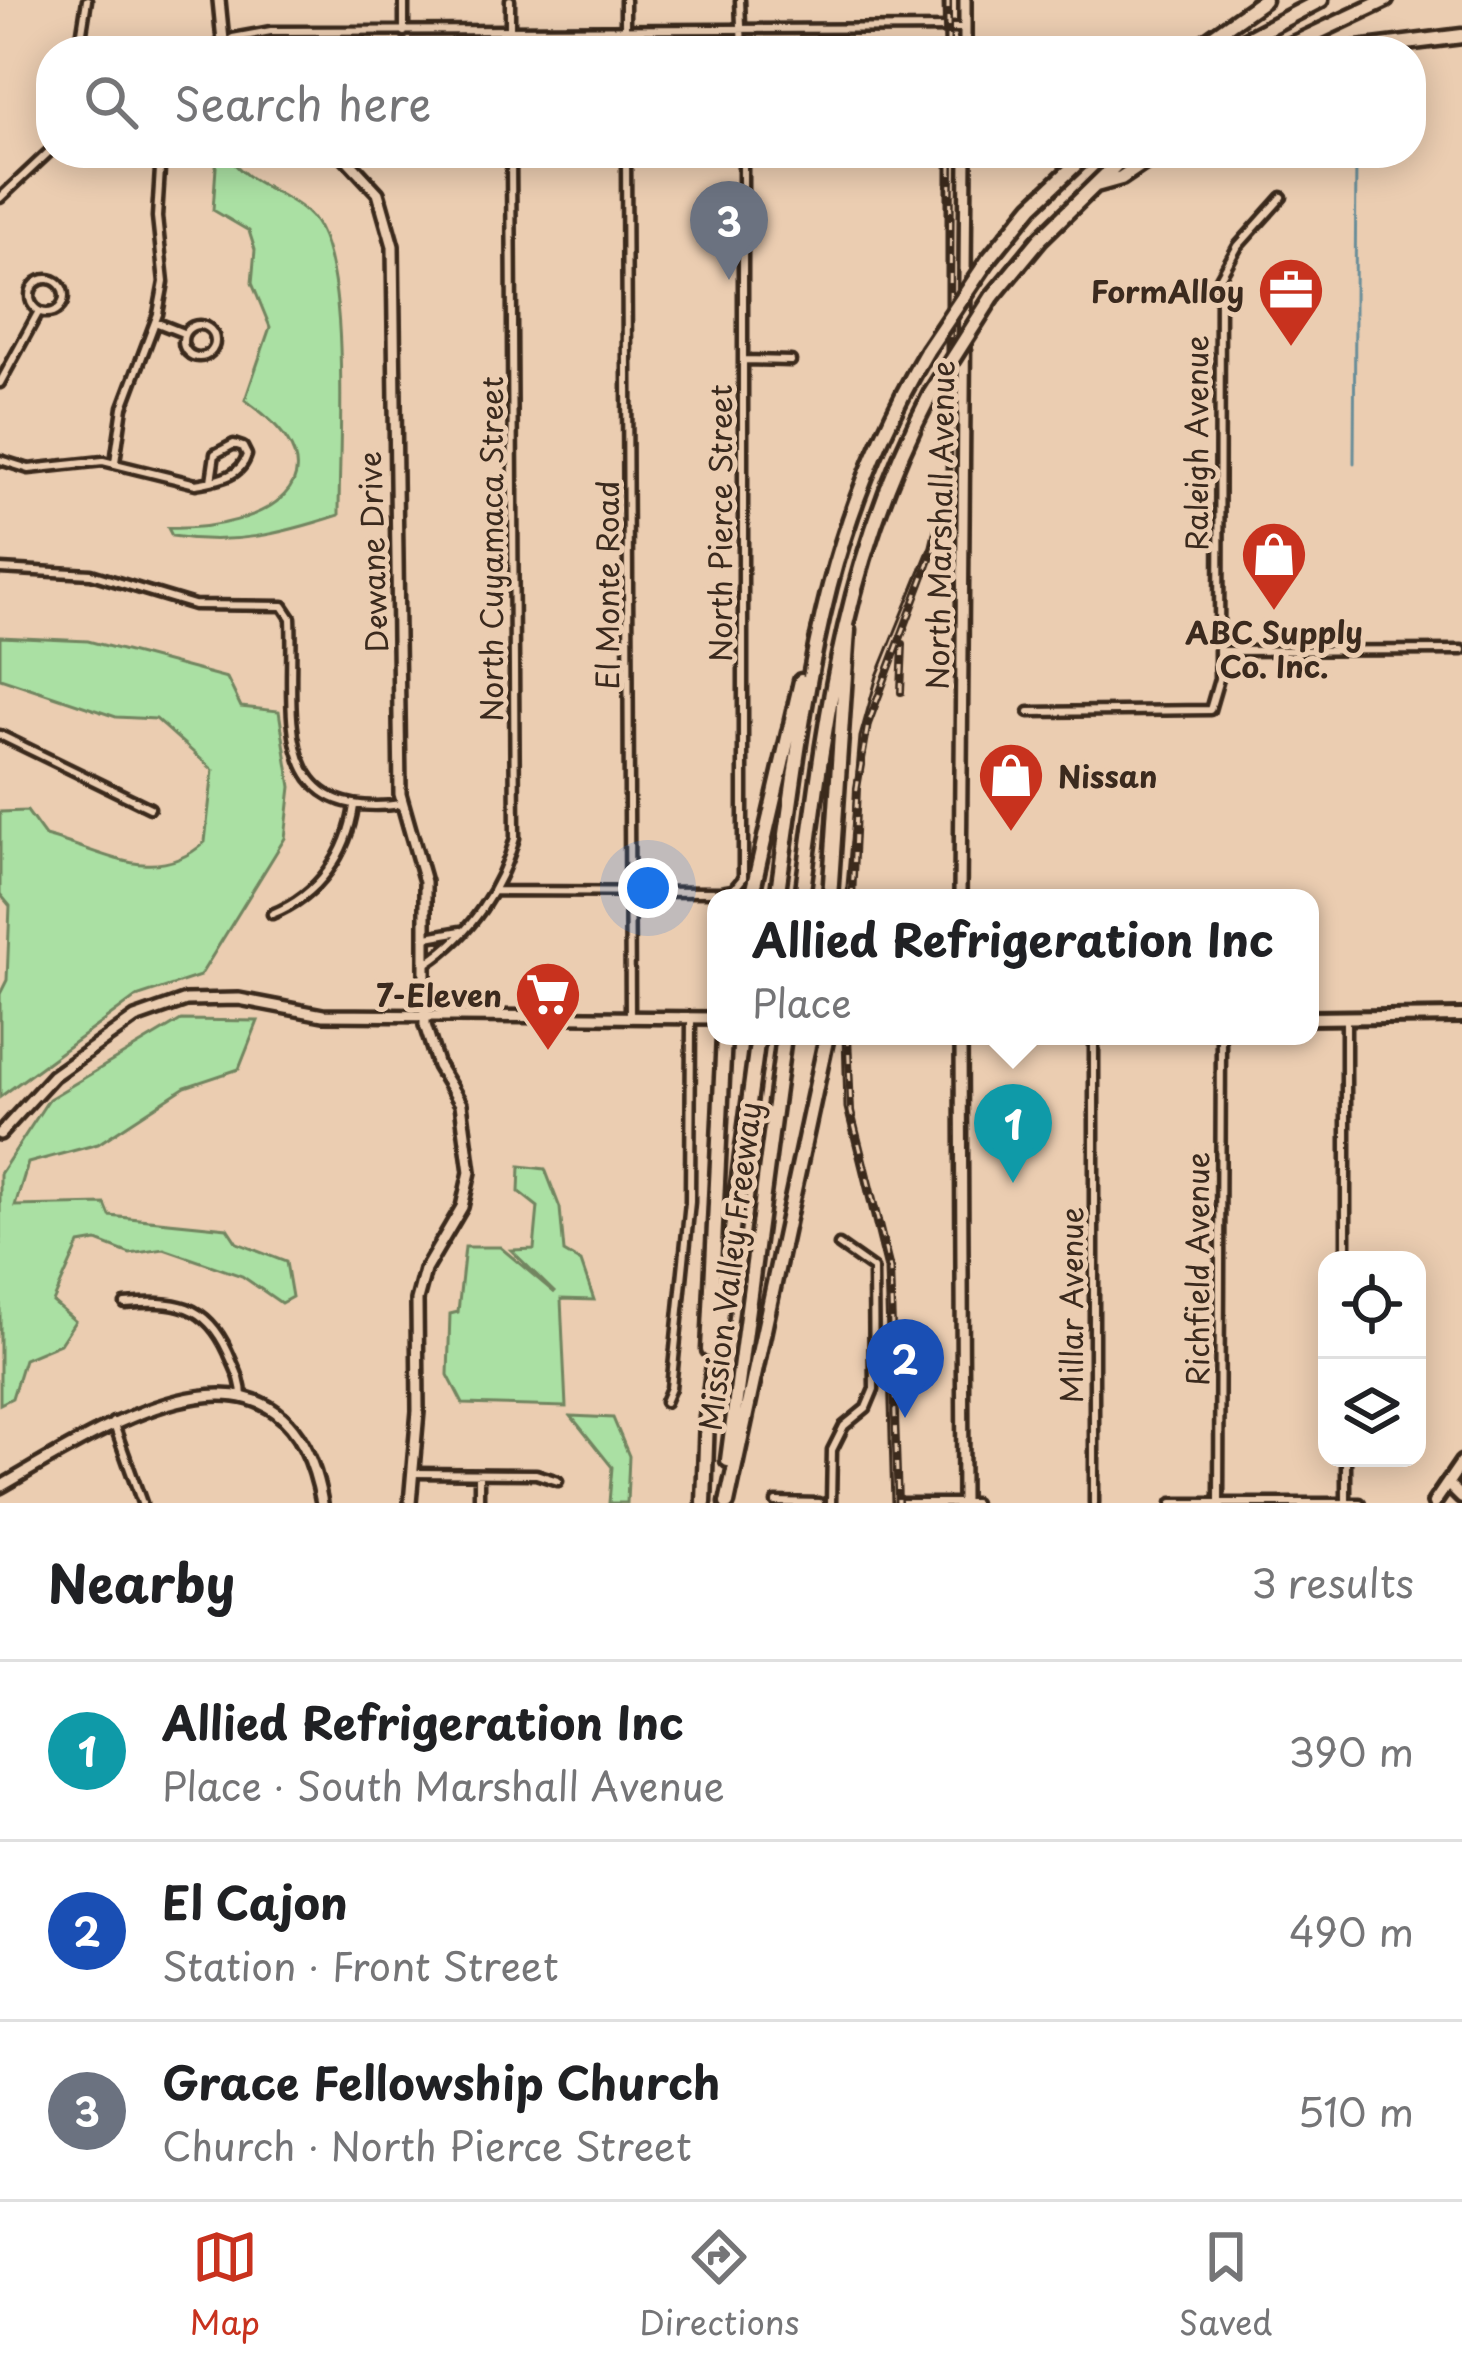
<!DOCTYPE html>
<meta charset="utf-8">
<style>
body{margin:0;font-family:"Playpen Sans",sans-serif;background:#f6f6f6;color:#202124}
.controls{position:absolute;right:36px;bottom:36px;display:grid;overflow:hidden;border-radius:24px;box-shadow:0 6px 30px #0003}
.controls button{width:108px;height:108px;display:grid;place-items:center;padding:0;border:0;border-bottom:3px solid #e0e0e0;background:#fff;color:#202124;font:60px sans-serif}
.you{position:absolute;left:648px;top:888px;width:42px;height:42px;margin:-30px;border:9px solid #fff;border-radius:50%;background:#1a73e8;box-shadow:0 0 0 18px #1a73e833}
.badge{display:grid;place-items:center;width:78px;height:78px;border-radius:50%;background:#c8321e;color:#fff;font-size:39px;font-weight:700}
.pin{position:absolute;translate:-50% -99px;filter:drop-shadow(0 3px 6px #0008)}
.pin::after{content:'';position:absolute;top:63px;width:42px;height:36px;background:inherit;clip-path:polygon(0 0,100% 0,50% 100%)}
.popup{position:absolute;left:707px;top:889px;width:612px;height:156px;box-sizing:border-box;display:grid;place-content:center;border-radius:24px;background:#fff;filter:drop-shadow(0 3px 9px #0005);font-size:39px;white-space:nowrap;color:#757577}
.popup b{font-size:45px;color:#202124}
.popup::after{content:'';position:absolute;left:50%;top:100%;margin-left:-24px;border:24px solid transparent;border-top-color:#fff}
.list{margin:0;padding:0;list-style:none}
h2{display:flex;justify-content:space-between;align-items:center;height:156px;margin:0;padding:0 48px;font-size:51px}
h2 small{font-size:39px;font-weight:400;color:#757577}
.list li{display:grid;grid-template-columns:78px 1fr auto;gap:36px;align-items:center;box-sizing:border-box;height:180px;padding:0 48px;border-top:3px solid #e0e0e0}
.list b{display:block;font-size:45px;white-space:nowrap}
.list p{margin:0;font-size:39px;white-space:nowrap;color:#757577}
.list em{font-size:39px;font-style:normal;color:#757577}
.icon{flex:none;width:66px;height:66px;fill:none;stroke:currentColor;stroke-width:2;stroke-linecap:round;stroke-linejoin:round}
.map{position:relative;flex:none;width:1462px;height:1503px;overflow:hidden}
.search{position:absolute;background:#fff;box-shadow:0 6px 30px #0003;left:36px;right:36px;top:36px;height:132px;display:flex;align-items:center;gap:30px;box-sizing:border-box;padding:0 42px;border-radius:48px;color:#757577;font-size:45px}
.sheet{height:696px;background:#fff}
nav{display:flex;justify-content:space-around;align-items:center;box-sizing:border-box;height:168px;border-top:3px solid #e0e0e0;background:#fff;font-size:33px;color:#757577}
nav a{display:grid;justify-items:center;gap:6px}
nav .on{color:#c8321e}
.map>svg:first-child{display:block}
</style>
<div class="map">
<svg width="1462" height="1503" viewBox="0 0 1462 1503">
<rect width="100%" height="100%" fill="#ebcdb1"/>
<filter id="ink" filterUnits="userSpaceOnUse"><feTurbulence type="fractalNoise" baseFrequency=".00833" numOctaves="2"/><feDisplacementMap in="SourceGraphic" scale="24" xChannelSelector="R" yChannelSelector="G"/><feConvolveMatrix kernelMatrix="1 2 1 2 8 2 1 2 1" color-interpolation-filters="sRGB"/></filter>
<g filter="url(#ink)">
<!-- green -->
<path fill="#aae0a3" stroke="#728560" stroke-width="3" d="M 217,153 L 227,153 C 247,190 300,192 319,228 C 350,288 339,444 339,515 C 281,534 232,546 172,536 L 168,528 C 263,531 358,479 245,400 L 270,327 L 252,283 L 255,250 L 249,231 L 213,210 Z
M 0,637 L 88,641 L 227,678 L 241,707 L 279,711 L 291,787 L 285,838 L 200,976 L 136,997 L 0,1097 L 0,994 L 7,980 L 10,906 L 0,894 L 0,812 L 27,811 L 45,836 C 104,851 154,888 205,842 L 213,770 L 156,719 L 116,717 L 0,678 Z
M 181,1020 L 258,1021 L 239,1069 L 185,1087 L 98,1144 L 28,1163 L 15,1206 L 105,1204 L 110,1216 L 227,1228 L 237,1243 L 286,1262 L 292,1297 L 281,1303 L 242,1276 L 164,1249 L 130,1254 L 97,1241 L 79,1244 L 53,1302 L 75,1321 L 60,1344 L 24,1359 L 12,1398 L 0,1404 L 0,1174 L 49,1099 Z
M 520,1166 L 545,1169 L 560,1208 L 564,1252 L 581,1262 L 594,1300 L 561,1299 L 566,1407 L 463,1404 L 448,1375 L 450,1314 L 458,1312 L 465,1247 L 500,1247 L 555,1293 L 511,1250 L 534,1249 L 538,1207 L 519,1192 Z
M 571,1416 L 613,1418 L 629,1456 L 627,1503 L 609,1503 L 612,1467 Z"/>
<g fill="none" stroke-linecap="round" stroke-linejoin="round">
<!-- stream -->
<path stroke="#6a8e99" stroke-width="3" d="M 1354,463 L 1356,153"/>
<defs>
<path id="street" d="M 404,0 L 404,32
M 510,0 L 510,51
M 625,0 L 625,51
M 740,0 L 742,51
M 79,51 L 87,0
M 213,51 L 233,38 L 271,31 L 965,28
M 626,153 L 630,1017
M 0,198 L 51,150
M30 296a17 17 0 1 1 34 0a17 17 0 1 1-34 0Z
M 155,322 L 183,333
M183 341a16 16 0 1 1 32 0a16 16 0 1 1-32 0Z
M 744,360 L 791,361
M 0,383 L 38,313
M 0,460 L 29,469 L 103,461 L 196,484 C 217,480 240,478 247,455 L 243,447 L 234,444 L 215,454 L 211,481
M 115,462 L 123,407 L 158,314 L 164,282 L 157,217 L 161,153
M 0,569 L 91,574 L 194,605 L 283,606 L 291,618 C 295,709 267,822 402,804
M 1220,651 L 1462,650
M 1029,712 L 1210,710 L 1219,679 L 1220,278 L 1238,246 L 1282,197
M 0,735 L 150,808
M 494,891 L 721,892 L 733,890 L 743,878 L 743,153
M 272,914 C 319,895 347,854 354,806
M 427,937 L 461,931
M 427,963 C 471,934 501,888 515,838 L 511,153
M 1346,1018 L 1346,1260
M 125,1304 C 175,1300 206,1303 228,1352 C 235,1369 242,1379 242,1398
M 665,1402 L 671,1388 L 690,1202 L 691,1017
M 113,1422 L 142,1503
M 1346,1458 L 1346,1502
M 413,1473 L 536,1474 L 558,1481
M 776,1502 L 819,1503
M 479,1503 L 479,1474
M 831,1503 L 832,1450 L 844,1426 L 866,1408 L 874,1389 L 873,1269 L 839,1245
M 901,1503 L 974,1503
M 1094,1503 L 1094,1036
M 1172,1503 L 1360,1503
M 1219,1503 L 1221,1036"/>
<path id="secondary" d="M 219,0 L 224,51
M 965,0 L 965,51
M 341,153 L 378,193 L 393,246 L 400,794 L 425,882 L 425,1025 L 438,1066 L 461,1104 L 470,1172 L 462,1207 L 425,1270 L 417,1300 L 418,1411 L 410,1503
M 960,898 L 966,153
M 961,1036 L 963,1503
M 0,1134 L 53,1076 L 135,1018 L 186,1000 L 239,999 L 323,1015 L 716,1018
M 0,1487 C 101,1429 287,1305 322,1503"/>
<path id="primary" d="M 1310,1018 L 1462,1016
M 1448,1484 L 1462,1498
M 1434,1503 L 1462,1462"/>
<path id="highway" d="M 1192,51 L 1264,0
M 1224,51 L 1321,0
M 1278,51 L 1386,0
M 1341,51 L 1462,36
M 1096,185 L 1121,178 L 1158,153
M 988,260 L 1032,206 L 1088,153
M 992,297 L 1040,239 L 1128,153
M 751,898 L 801,681
M 777,898 C 807,691 818,537 927,351
M 802,898 C 826,715 843,560 931,393
M 830,898 L 848,630
M 709,1350 L 724,1036
M 728,1460 L 784,1036
M 704,1503 L 707,1417 L 758,1036
M 727,1503 L 827,1036"/>
</defs>
<!-- street casing -->
<use href="#street" stroke="#3b2a1e" stroke-width="15"/>
<!-- secondary casing -->
<use href="#secondary" stroke="#3b2a1e" stroke-width="18"/>
<!-- primary casing -->
<use href="#primary" stroke="#3b2a1e" stroke-width="20"/>
<!-- highway casing -->
<use href="#highway" stroke="#3b2a1e" stroke-width="21"/>
<!-- street -->
<use href="#street" stroke="#ebcdb1" stroke-width="6"/>
<!-- secondary -->
<use href="#secondary" stroke="#ebcdb1" stroke-width="9"/>
<!-- primary -->
<use href="#primary" stroke="#ebcdb1" stroke-width="10"/>
<!-- highway -->
<use href="#highway" stroke="#ebcdb1" stroke-width="12"/>
<!-- tram -->
<path stroke="#3b2a1e" stroke-width="3" d="M 943,0 L 944,51
M 846,898 L 860,737 L 877,676 L 930,546 L 946,477 L 946,153
M 843,1036 L 845,1108 L 885,1269 L 892,1503"/>
<defs>
<path id="rail" d="M 948,0 L 948,51
M 901,692 L 903,644
M 852,898 L 857,788 L 868,724 L 935,546 L 949,490 L 951,153
M 848,1036 L 851,1112 L 890,1269 L 898,1503"/>
</defs>
<!-- rail casing -->
<use href="#rail" stroke="#3b2a1e" stroke-width="8"/>
<!-- rail -->
<use href="#rail" stroke="#ebcdb1" stroke-width="3" stroke-dasharray="9" stroke-linecap="butt"/>
<defs>
<path id="highway-bridge" d="M 927,351 L 988,260
M 931,393 L 992,297"/>
</defs>
<!-- highway-bridge casing -->
<use href="#highway-bridge" stroke="#3b2a1e" stroke-width="21" stroke-linecap="butt"/>
<!-- highway-bridge -->
<use href="#highway-bridge" stroke="#ebcdb1" stroke-width="12"/>
</g>
</g>
<!-- icons -->
<defs>
<symbol id="office-pin" viewBox="-11 -11 22 30"><path d="M0 17L-7.5 6A9.5 9.5 0 1 1 7.5 6Z" fill="#c8321e" stroke="#ebcdb1"/><path d="M-6-3h4V-5.5h4V-3h4V5H-6ZM-1-4.5V-3h2v-1.5ZM-6 0V1H6V0Z" fill="#fff"/></symbol>
<symbol id="shop-pin" viewBox="-11 -11 22 30"><path d="M0 17L-7.5 6A9.5 9.5 0 1 1 7.5 6Z" fill="#c8321e" stroke="#ebcdb1"/><path d="M-5-2.5h2.3a2.7 3.5 0 0 1 5.4 0H5L5.5 6h-11ZM-1.5-2.5h3a1.5 2.3 0 0 0-3 0Z" fill="#fff"/></symbol>
<symbol id="supermarket-pin" viewBox="-11 -11 22 30"><path d="M0 17L-7.5 6A9.5 9.5 0 1 1 7.5 6Z" fill="#c8321e" stroke="#ebcdb1"/><path d="M-6-5.5h2.5l.6 2H6L4.5 2H-2.5L-4.4-4H-6ZM-1.5 3.2a1.3 1.3 0 1 0 .1 0ZM3 3.2a1.3 1.3 0 1 0 .1 0Z" fill="#fff"/></symbol>
</defs>
<g fill-rule="evenodd">
<use href="#office-pin" x="1253" y="252" width="76" height="104"/>
<use href="#shop-pin" x="1236" y="516" width="76" height="104"/>
<use href="#shop-pin" x="973" y="737" width="76" height="104"/>
<use href="#supermarket-pin" x="510" y="956" width="76" height="104"/>
</g>
<g text-anchor="middle" dominant-baseline="central" stroke-width="10" stroke-linejoin="round" paint-order="stroke">
<!-- poi labels -->
<g font-size="30" font-weight="bold" fill="#3b2a1e" stroke="#ebcdb1" text-anchor="end">
<text x="1244" y="290">FormAlloy</text>
<text x="1274" y="631" text-anchor="middle">ABC Supply<tspan x="1274" dy="34">Co. Inc.</tspan></text>
<text x="1058" y="775" text-anchor="start">Nissan</text>
<text x="502" y="994">7-Eleven</text>
</g>
<!-- street labels -->
<g font-size="30" fill="#3b2a1e" stroke="#ebcdb1">
<text transform="translate(1195 443) rotate(-90)">Raleigh Avenue</text>
<text transform="translate(719 523) rotate(-90)">North Pierce Street</text>
<text transform="translate(939 525) rotate(-89)">North Marshall Avenue</text>
<text transform="translate(490 549) rotate(-90)">North Cuyamaca Street</text>
<text transform="translate(372 552) rotate(-92)">Dewane Drive</text>
<text transform="translate(606 585) rotate(-90)">El Monte Road</text>
<text transform="translate(729 1266) rotate(-83)">Mission Valley Freeway</text>
<text transform="translate(1196 1269) rotate(-90)">Richfield Avenue</text>
<text transform="translate(1070 1305) rotate(-90)">Millar Avenue</text>
</g>
</g>
</svg>
<div class="controls">
<button><svg class="icon" aria-label="locate" viewBox="0 0 24 24"><circle cx="12" cy="12" r="6"/><path d="M12 2v4M12 18v4M2 12h4M18 12h4"/></svg></button>
<button><svg class="icon" aria-label="layers" viewBox="0 0 24 24"><path d="M12 4l9 5-9 5-9-5zM3 14l9 5 9-5"/></svg></button>
</div>
<div class="you"></div>
<div class="pin badge" style="left:1013px;top:1183px;background:#0f9aa8">1</div>
<div class="popup"><b>Allied Refrigeration Inc</b>Place</div>
<div class="pin badge" style="left:905px;top:1418px;background:#1a4fb4">2</div>
<div class="pin badge" style="left:729px;top:280px;background:#6b7280">3</div>
<div class="search"><svg class="icon" aria-label="search" viewBox="0 0 24 24"><circle cx="10" cy="10" r="6"/><path d="M15 15l6 6"/></svg>Search here</div>
</div>
<section class="sheet">
<h2>Nearby<small>3 results</small></h2>
<ul class="list">
<li><span class="badge" style="background:#0f9aa8">1</span><div><b>Allied Refrigeration Inc</b><p>Place · South Marshall Avenue</p></div><em>390 m</em></li>
<li><span class="badge" style="background:#1a4fb4">2</span><div><b>El Cajon</b><p>Station · Front Street</p></div><em>490 m</em></li>
<li><span class="badge" style="background:#6b7280">3</span><div><b>Grace Fellowship Church</b><p>Church · North Pierce Street</p></div><em>510 m</em></li>
</ul>
</section>
<nav>
<a class="on"><svg class="icon" aria-label="map" viewBox="0 0 24 24"><path d="M3 6l6-2 6 2 6-2v14l-6 2-6-2-6 2zM9 4v14M15 6v14"/></svg>Map</a>
<a><svg class="icon" aria-label="directions" viewBox="0 0 24 24"><path d="M12 3l9 9-9 9-9-9zM9 14v-3h6M13 9l2 2-2 2"/></svg>Directions</a>
<a><svg class="icon" aria-label="saved" viewBox="0 0 24 24"><path d="M7 4h10v16l-5-4-5 4z"/></svg>Saved</a>
</nav>
